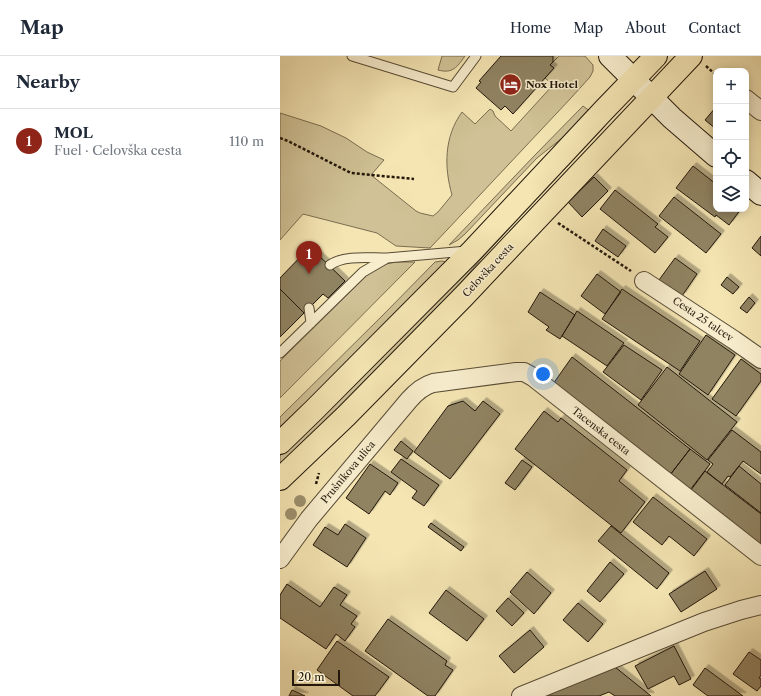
<!DOCTYPE html>
<meta charset="utf-8">
<style>
body{margin:0;font-family:"Libre Caslon Text",serif;background:#f6f6f7;color:#1f2937}
.controls{position:absolute;right:12px;top:12px;display:grid;overflow:hidden;border-radius:8px;box-shadow:0 2px 10px #0003}
.controls button{width:36px;height:36px;display:grid;place-items:center;padding:0;border:0;border-bottom:1px solid #e0e1e3;background:#fff;color:#1f2937;font:20px sans-serif}
.scale{position:absolute;left:12px;bottom:10px;width:48px;box-sizing:border-box;padding-left:4px;border:2px solid #23180b;border-top:0;font-size:11px;line-height:14px;white-space:nowrap;color:#23180b;-webkit-text-stroke:3px #f8eece;paint-order:stroke}
.you{position:absolute;left:263px;top:318px;width:14px;height:14px;margin:-10px;border:3px solid #fff;border-radius:50%;background:#1a73e8;box-shadow:0 0 0 6px #1a73e833}
.badge{display:grid;place-items:center;width:26px;height:26px;border-radius:50%;background:#8f2418;color:#fff;font-size:13px;font-weight:700}
.pin{position:absolute;translate:-50% -33px;filter:drop-shadow(0 1px 2px #0008)}
.pin::after{content:'';position:absolute;top:21px;width:14px;height:12px;background:inherit;clip-path:polygon(0 0,100% 0,50% 100%)}
.list{margin:0;padding:0;list-style:none}
h2{display:flex;justify-content:space-between;align-items:center;height:52px;margin:0;padding:0 16px;font-size:17px}
h2 small{font-size:13px;font-weight:400;color:#747a83}
.list li{display:grid;grid-template-columns:26px 1fr auto;gap:12px;align-items:center;box-sizing:border-box;height:64px;padding:0 16px;border-top:1px solid #e0e1e3}
.list b{display:block;font-size:15px;white-space:nowrap}
.list p{margin:0;font-size:13px;white-space:nowrap;color:#747a83}
.list em{font-size:13px;font-style:normal;color:#747a83}
.icon{flex:none;width:22px;height:22px;fill:none;stroke:currentColor;stroke-width:2;stroke-linecap:round;stroke-linejoin:round}
.map{position:relative;flex:none;width:481px;height:640px;overflow:hidden}
header{display:flex;align-items:center;gap:24px;box-sizing:border-box;height:56px;padding:0 20px;background:#fff;border-bottom:1px solid #e0e1e3}
header strong{font-size:19px}
nav{display:flex;gap:22px;margin-inline-start:auto;font-size:14px}
main{display:flex}
aside{flex:1;background:#fff}
.map>svg:first-child{display:block}
</style>
<header>
<strong>Map</strong>
<nav><a>Home</a><a>Map</a><a>About</a><a>Contact</a></nav>
</header>
<main>
<aside>
<h2>Nearby<small></small></h2>
<ul class="list">
<li><span class="badge">1</span><div><b>MOL</b><p>Fuel · Celovška cesta</p></div><em>110 m</em></li>
</ul>
</aside>
<div class="map">
<svg width="481" height="640" viewBox="0 0 481 640">
<defs>
<filter id="shadow"><feDropShadow dx="3.5" dy="-3.5" stdDeviation="0" flood-color="#0004"/></filter>
</defs>
<rect width="100%" height="100%" fill="#f4e5b3"/>
<filter id="stains"><feTurbulence type="fractalNoise" baseFrequency=".005" numOctaves="4"/><feColorMatrix values="0 0 0 0 .2 0 0 0 0 .09 0 0 0 0 .02 0 0 0 .5 -.17"/></filter>
<radialGradient id="worn" r=".72"><stop offset=".6" stop-color="#630" stop-opacity="0"/><stop offset="1" stop-color="#630" stop-opacity=".3"/></radialGradient>
<!-- green -->
<path fill="#d0c296" stroke="#7a6d50" d="M 162,0 L 185,0 C 177,11 173,18 158,14 Z
M 279,0 L 305,0 L 313,9 L 313,15 L 310,21 L 291,42 L 167,174 L 150,192 L 116,190 L 97,177 L 23,158 L 0,184 L 0,57 L 41,70 L 66,82 L 87,96 L 104,104 L 91,119 L 136,155 L 140,157 L 153,160 L 158,156 L 172,139 C 164,111 164,81 182,56 L 195,68 L 210,53 L 213,55 L 215,60 L 231,75 L 273,29 L 265,22 L 274,12 L 270,9 Z
M 303,50 L 311,56 L 291,75 L 257,102 L 185,178 L 178,184 L 169,189 L 255,99 Z
M 323,68 L 325,70 L 201,203 L 165,246 L 0,412 L 0,400 L 35,365 Z
M 162,205 L 166,206 L 0,375 L 0,361 L 103,259 L 155,206 Z
M 116,206 L 135,206 L 0,342 L 0,305 L 88,218 L 106,208 Z"/>
<!-- building -->
<path fill="#908362" stroke="#23180b" filter="url(#shadow)" d="M 221,0 L 273,0 L 273,6 L 270,9 L 274,12 L 233,58 L 225,50 L 221,54 L 196,32 L 201,26 L 199,25 Z
M 436,51 L 436,73 L 425,64 Z
M 413,110 L 436,128 L 436,153 L 461,153 L 449,169 L 436,159 L 435,161 L 396,132 Z
M 314,121 L 328,135 L 302,161 L 288,146 Z
M 335,134 L 378,168 L 375,171 L 388,181 L 375,197 L 320,153 Z
M 394,141 L 441,178 L 426,197 L 379,160 Z
M 323,173 L 346,190 L 338,201 L 315,185 Z
M 481,180 L 481,200 L 472,192 Z
M 30,191 L 65,225 L 48,242 L 43,238 L 24,257 L 0,233 L 0,222 Z
M 395,202 L 417,218 L 402,240 L 379,224 Z
M 317,218 L 341,236 L 325,258 L 301,240 Z
M 447,221 L 459,231 L 453,238 L 441,229 Z
M 0,233 L 24,257 L 0,281 Z
M 342,233 L 420,285 L 400,315 L 322,263 Z
M 260,236 L 295,259 L 280,283 L 266,274 L 269,271 L 248,256 Z
M 469,241 L 475,247 L 467,257 L 460,252 Z
M 297,255 L 344,287 L 327,310 L 282,280 Z
M 426,279 L 455,299 L 428,339 L 399,318 Z
M 344,289 L 382,314 L 361,344 L 323,316 Z
M 292,301 L 410,393 L 390,419 L 273,328 Z
M 461,303 L 481,318 L 481,325 L 456,360 L 432,343 Z
M 387,311 L 457,366 L 427,404 L 358,349 Z
M 183,345 L 195,355 L 203,345 L 220,358 L 170,423 L 134,396 L 168,350 Z
M 264,355 L 278,366 L 281,362 L 347,414 L 339,425 L 365,446 L 341,477 L 235,393 Z
M 452,374 L 481,396 L 481,418 L 463,405 L 450,421 L 448,420 L 442,428 L 427,416 L 433,408 L 428,404 Z
M 121,385 L 133,395 L 127,403 L 114,394 Z
M 410,393 L 430,408 L 410,434 L 390,419 Z
M 121,403 L 159,429 L 144,450 L 132,442 L 137,435 L 111,416 Z
M 242,404 L 252,411 L 235,434 L 225,427 Z
M 90,408 L 118,427 L 110,439 L 105,435 L 89,458 L 66,442 Z
M 459,410 L 481,428 L 481,457 L 445,429 Z
M 425,415 L 481,458 L 481,492 L 408,438 Z
M 373,441 L 427,483 L 414,500 L 389,480 L 382,489 L 353,466 Z
M 151,467 L 184,491 L 181,495 L 148,471 Z
M 65,468 L 86,482 L 67,511 L 33,489 L 45,471 L 58,479 Z
M 331,470 L 389,517 L 377,533 L 318,485 Z
M 330,506 L 344,518 L 320,546 L 307,535 Z
M 425,515 L 437,533 L 401,556 L 389,538 Z
M 247,516 L 271,537 L 254,558 L 230,536 Z
M 7,528 L 40,551 L 54,531 L 67,539 L 60,549 L 77,560 L 71,568 L 75,571 L 65,585 L 56,578 L 46,593 L 0,562 L 0,539 Z
M 166,534 L 204,563 L 187,585 L 149,557 Z
M 228,542 L 244,557 L 232,570 L 216,555 Z
M 298,547 L 323,568 L 308,586 L 283,564 Z
M 108,563 L 167,605 L 165,609 L 173,614 L 155,640 L 148,640 L 85,595 Z
M 250,574 L 264,591 L 234,617 L 219,600 Z
M 57,585 L 109,621 L 95,640 L 73,640 L 37,614 Z
M 394,590 L 411,623 L 399,629 L 394,620 L 368,633 L 355,610 Z
M 469,596 L 481,604 L 481,619 L 479,622 L 481,623 L 481,630 L 477,635 L 453,618 Z
M 335,611 L 371,640 L 335,640 L 329,636 L 319,640 L 255,640 Z
M 425,612 L 463,640 L 428,640 L 413,629 Z
M 12,634 L 25,640 L 9,640 Z"/>
<g fill="none" stroke-linecap="round" stroke-linejoin="round">
<defs>
<path id="lane" d="M 72,0 L 173,31 L 196,0
M 50,209 C 64,199 89,202 105,202
M 29,252 L 31,267
M 0,297 L 83,216 L 107,202 L 187,195"/>
<path id="street" d="M 466,43 L 481,55
M 364,225 L 454,284 L 481,303
M 0,503 L 29,463 L 129,344 C 136,336 143,330 153,327 L 236,316 L 244,316 L 253,321 L 481,500
M 241,640 L 424,566 L 461,554 L 481,549"/>
<path id="secondary" d="M 330,0 L 392,62 L 436,100
M 466,125 L 481,138"/>
<path id="primary" d="M 0,387 L 35,353 L 192,195 L 323,55 L 376,0
M 0,423 L 66,360 L 184,240 L 411,0"/>
</defs>
<!-- lane casing -->
<use href="#lane" stroke="#574b35" stroke-width="11"/>
<!-- street casing -->
<use href="#street" stroke="#574b35" stroke-width="20"/>
<!-- secondary casing -->
<use href="#secondary" stroke="#23180b" stroke-width="24"/>
<!-- primary casing -->
<use href="#primary" stroke="#23180b" stroke-width="24"/>
<!-- path -->
<path stroke="#23180b" stroke-width="2.5" stroke-dasharray="3 2" stroke-linecap="butt" d="M 426,10 L 436,19
M 0,82 L 8,85 L 71,117 L 134,123
M 278,167 L 351,215
M 36,428 L 39,417"/>
<!-- lane -->
<use href="#lane" stroke="#f8eece" stroke-width="9"/>
<!-- street -->
<use href="#street" stroke="#f8eece" stroke-width="18"/>
<!-- secondary -->
<use href="#secondary" stroke="#f8eece" stroke-width="22"/>
<!-- primary -->
<use href="#primary" stroke="#f4e5b3" stroke-width="22"/>
</g>
<!-- trees -->
<g fill="#9e906e">
<circle cx="20" cy="445" r="6"/>
<circle cx="11" cy="458" r="6"/>
</g>
<!-- icons -->
<defs>
<symbol id="hotel-disc" viewBox="-11 -11 22 22"><circle r="9.5" fill="#8f2418" stroke="#f8eece"/><path d="M-6-4.5h1.5V1H6V5H4.5V3h-9V5H-6ZM-4 0a1.8 1.8 0 1 1 3.6 0ZM.5 0V-2.5h3Q6-2.5 6 0Z" fill="#fff"/></symbol>
</defs>
<g fill-rule="evenodd">
<use href="#hotel-disc" x="218" y="16" width="25" height="25"/>
</g>
<g text-anchor="middle" dominant-baseline="central" stroke-width="3" stroke-linejoin="round" paint-order="stroke">
<!-- poi labels -->
<g font-size="10" font-weight="bold" fill="#23180b" stroke="#f8eece" text-anchor="start">
<text x="246" y="28">Nox Hotel</text>
</g>
<!-- street labels -->
<g font-size="10" fill="#23180b" stroke="#f8eece">
<text transform="translate(208 214) rotate(-47)">Celovška cesta</text>
<text transform="translate(423 263) rotate(34)">Cesta 25 talcev</text>
<text transform="translate(321 375) rotate(38)">Tacenska cesta</text>
<text transform="translate(68 416) rotate(-50)">Prušnikova ulica</text>
</g>
</g>
<rect width="100%" height="100%" filter="url(#stains)"/>
<rect width="100%" height="100%" fill="url(#worn)"/>
</svg>
<div class="controls">
<button>+</button>
<button>−</button>
<button><svg class="icon" aria-label="locate" viewBox="0 0 24 24"><circle cx="12" cy="12" r="6"/><path d="M12 2v4M12 18v4M2 12h4M18 12h4"/></svg></button>
<button><svg class="icon" aria-label="layers" viewBox="0 0 24 24"><path d="M12 4l9 5-9 5-9-5zM3 14l9 5 9-5"/></svg></button>
</div>
<div class="scale">20 m</div>
<div class="you"></div>
<div class="pin badge" style="left:29px;top:218px">1</div>
</div>
</main>
